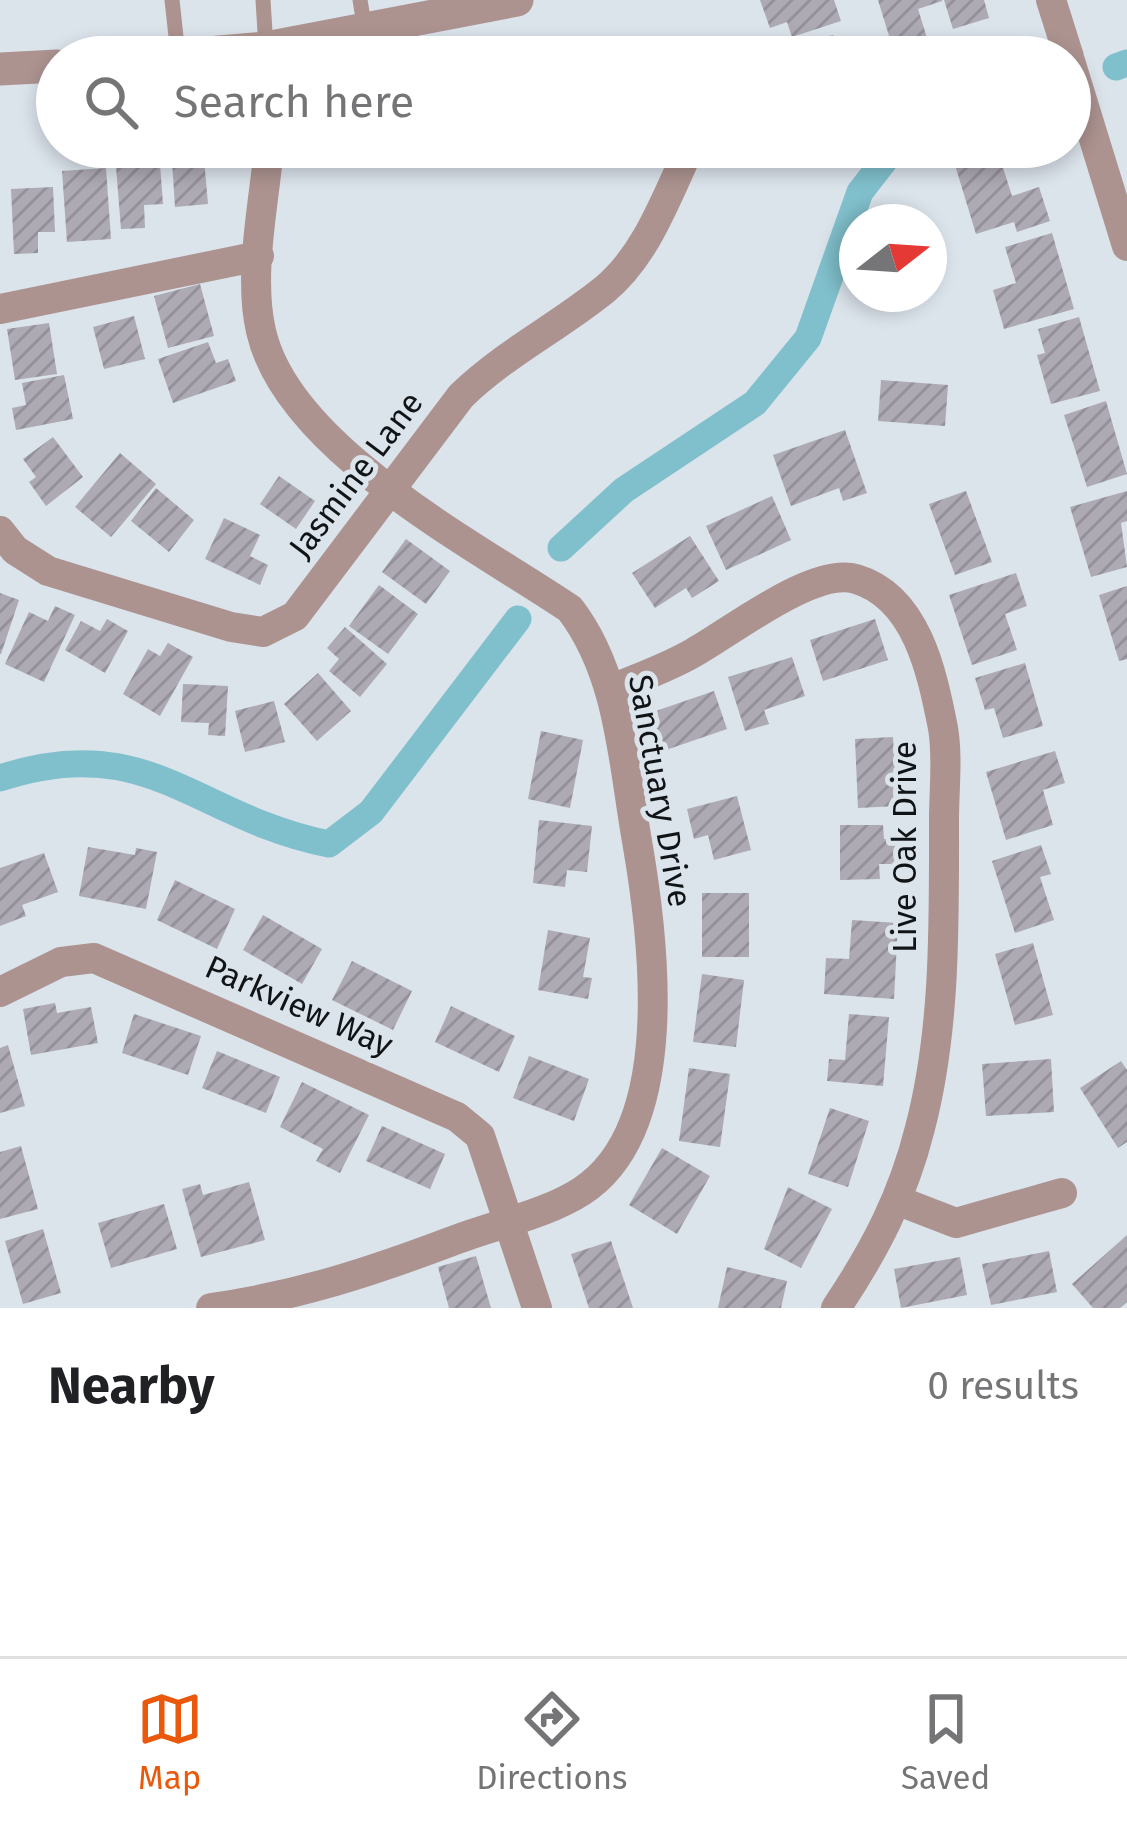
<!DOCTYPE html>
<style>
body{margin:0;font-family:"Fira Sans",sans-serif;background:#f6f6f6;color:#202124}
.compass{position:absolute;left:839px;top:204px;width:108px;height:108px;border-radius:50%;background:#fff;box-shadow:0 6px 18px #0003;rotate:73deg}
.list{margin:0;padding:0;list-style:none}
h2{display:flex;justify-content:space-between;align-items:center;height:156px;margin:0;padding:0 48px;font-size:51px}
h2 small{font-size:39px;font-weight:400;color:#757577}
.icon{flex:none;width:66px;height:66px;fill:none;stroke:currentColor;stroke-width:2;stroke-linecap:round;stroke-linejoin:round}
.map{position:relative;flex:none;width:1127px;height:1308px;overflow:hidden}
.search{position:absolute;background:#fff;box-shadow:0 6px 18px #0003;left:36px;right:36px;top:36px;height:132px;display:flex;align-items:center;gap:30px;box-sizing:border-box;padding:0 42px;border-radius:66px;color:#757577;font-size:45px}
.sheet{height:348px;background:#fff}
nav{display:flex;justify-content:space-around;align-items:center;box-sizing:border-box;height:168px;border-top:3px solid #e0e0e0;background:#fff;font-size:33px;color:#757577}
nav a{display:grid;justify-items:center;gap:6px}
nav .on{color:#ea580c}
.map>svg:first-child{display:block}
</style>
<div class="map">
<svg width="1127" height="1308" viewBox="0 0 1127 1308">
<defs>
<pattern id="building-hatch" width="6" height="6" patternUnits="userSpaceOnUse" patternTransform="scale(3)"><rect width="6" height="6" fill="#adaab4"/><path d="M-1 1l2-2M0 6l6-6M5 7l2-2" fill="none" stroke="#94919a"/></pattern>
</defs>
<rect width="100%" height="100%" fill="#dbe3eb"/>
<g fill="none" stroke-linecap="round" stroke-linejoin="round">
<!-- canal -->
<path stroke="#80c0cc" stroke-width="27" d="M 1116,67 L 1127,63
M 561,548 L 624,490 L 755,403 L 808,338 L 860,192 L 895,147
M 0,778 C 148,729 196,818 329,844 L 371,812 L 518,619"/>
</g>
<!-- building -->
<path fill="url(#building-hatch)" d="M 760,0 L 834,0 L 841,21 L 792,37 L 787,22 L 770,28 Z
M 878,0 L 942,0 L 942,1 L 918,9 L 927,38 L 893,49 Z
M 944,0 L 984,0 L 989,18 L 953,29 Z
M 833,35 L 839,57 L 779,57 L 777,51 Z
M 998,152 L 1012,196 L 1039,187 L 1050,221 L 1017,232 L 1014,222 L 976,234 L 955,165 Z
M 204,159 L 208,204 L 175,207 L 172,161 Z
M 160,164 L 163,204 L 144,205 L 145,228 L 121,229 L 116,167 Z
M 106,168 L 111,239 L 67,242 L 62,171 Z
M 53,187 L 55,232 L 38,232 L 38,253 L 14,254 L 11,189 Z
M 1052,233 L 1074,309 L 1004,329 L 993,290 L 1016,283 L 1005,247 Z
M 200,284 L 214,336 L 168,348 L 154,296 Z
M 134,316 L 145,359 L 104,369 L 93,327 Z
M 1079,317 L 1100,391 L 1051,404 L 1037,355 L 1045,353 L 1038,329 Z
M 49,323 L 57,374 L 15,380 L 7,329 Z
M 208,342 L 216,363 L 228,359 L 236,381 L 173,403 L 158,359 Z
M 64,375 L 73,419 L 16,430 L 12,408 L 26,405 L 22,383 Z
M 881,380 L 948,385 L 945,426 L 878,421 Z
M 1106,401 L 1127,474 L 1087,487 L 1064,415 Z
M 845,430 L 867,493 L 843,501 L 839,488 L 791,506 L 773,455 Z
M 53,437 L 83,477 L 46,506 L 29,482 L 36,477 L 23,459 Z
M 120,453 L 156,484 L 111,537 L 75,507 Z
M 279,476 L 315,501 L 296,529 L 260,504 Z
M 156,488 L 194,520 L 169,552 L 131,521 Z
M 966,491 L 992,562 L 955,575 L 929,504 Z
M 1127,491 L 1127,521 L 1121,523 L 1127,567 L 1091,577 L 1070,507 Z
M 772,496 L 791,540 L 726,570 L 706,526 Z
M 224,518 L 260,535 L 250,556 L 268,565 L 260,585 L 205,559 Z
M 690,536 L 719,581 L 692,598 L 686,588 L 655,608 L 632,573 Z
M 406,539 L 450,571 L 426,604 L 382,572 Z
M 1016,573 L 1027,606 L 1005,614 L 1017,650 L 972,665 L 949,595 Z
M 379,585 L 418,614 L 388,654 L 349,626 Z
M 1127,586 L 1127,659 L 1119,661 L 1099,595 Z
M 0,593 L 19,600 L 1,654 L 0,654 Z
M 55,606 L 75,615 L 44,682 L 5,664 L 29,612 L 48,621 Z
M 107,619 L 128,631 L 105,673 L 65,650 L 81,621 L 100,631 Z
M 875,619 L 888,660 L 823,681 L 810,640 Z
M 345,627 L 387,664 L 360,697 L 329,671 L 339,659 L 327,648 Z
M 168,643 L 193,657 L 160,716 L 123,694 L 148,649 L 160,656 Z
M 792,657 L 805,696 L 764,710 L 769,724 L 745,731 L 728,677 Z
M 1025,663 L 1043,726 L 1003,738 L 994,708 L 985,710 L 975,678 Z
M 318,673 L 351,711 L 317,741 L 284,704 Z
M 183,684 L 228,686 L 225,736 L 208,735 L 209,723 L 181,722 Z
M 714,691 L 727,729 L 663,751 L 650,713 Z
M 274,701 L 285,742 L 245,752 L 235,711 Z
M 541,731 L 583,740 L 570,808 L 528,799 Z
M 893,737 L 897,806 L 858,808 L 855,739 Z
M 1055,751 L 1065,783 L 1043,790 L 1053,825 L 1006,840 L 986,772 Z
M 737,796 L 751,850 L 714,860 L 708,835 L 694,839 L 687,809 Z
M 539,820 L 592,826 L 587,872 L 567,870 L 565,887 L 533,883 Z
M 840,825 L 883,825 L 884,839 L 897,839 L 897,864 L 879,864 L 880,879 L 840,880 Z
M 1041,845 L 1051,874 L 1040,877 L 1054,920 L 1015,933 L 992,861 Z
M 88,847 L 135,855 L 136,848 L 157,852 L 146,909 L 79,896 Z
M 44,853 L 58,892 L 22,905 L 26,916 L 0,926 L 0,868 Z
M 175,880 L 235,909 L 217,949 L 157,920 Z
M 702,893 L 749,893 L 749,957 L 702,957 Z
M 263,915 L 322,949 L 302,984 L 243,950 Z
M 852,920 L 898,923 L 894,999 L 824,994 L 826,958 L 849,959 Z
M 548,930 L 590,938 L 583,977 L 592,978 L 588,999 L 538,990 Z
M 1033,943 L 1053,1015 L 1015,1025 L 995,954 Z
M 352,961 L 412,991 L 393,1030 L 332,1000 Z
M 702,974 L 744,980 L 736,1047 L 693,1042 Z
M 55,1003 L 57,1013 L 91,1007 L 98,1043 L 31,1055 L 23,1009 Z
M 451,1006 L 515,1036 L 499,1072 L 435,1042 Z
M 134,1014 L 201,1036 L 188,1075 L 122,1053 Z
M 849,1014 L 889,1017 L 883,1086 L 827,1081 L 829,1059 L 845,1060 Z
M 8,1045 L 25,1106 L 0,1113 L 0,1048 Z
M 217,1051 L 280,1077 L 266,1113 L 202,1088 Z
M 529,1056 L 589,1079 L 574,1121 L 513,1098 Z
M 1051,1059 L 1054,1112 L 986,1116 L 982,1064 Z
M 1121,1061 L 1127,1070 L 1127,1142 L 1118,1148 L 1080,1088 Z
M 689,1068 L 730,1074 L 720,1147 L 679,1141 Z
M 302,1082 L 369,1115 L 340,1173 L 316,1161 L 323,1149 L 280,1127 Z
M 830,1108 L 869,1121 L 848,1187 L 808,1174 Z
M 382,1126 L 445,1154 L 430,1189 L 366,1161 Z
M 21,1146 L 38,1209 L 0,1219 L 0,1152 Z
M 662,1148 L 710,1176 L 677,1234 L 629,1205 Z
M 249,1182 L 265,1240 L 201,1257 L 182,1189 L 200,1184 L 203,1195 Z
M 788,1187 L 832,1209 L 801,1268 L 764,1249 Z
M 164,1204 L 177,1249 L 111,1268 L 98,1223 Z
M 43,1229 L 61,1293 L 23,1304 L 5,1241 Z
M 1127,1235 L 1127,1302 L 1120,1308 L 1093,1308 L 1072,1284 Z
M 611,1241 L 633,1308 L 589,1308 L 571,1254 Z
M 1049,1251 L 1057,1292 L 991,1305 L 982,1264 Z
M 476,1256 L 491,1308 L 449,1308 L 438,1267 Z
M 960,1257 L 967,1295 L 901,1308 L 894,1269 Z
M 727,1267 L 787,1281 L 781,1308 L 718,1308 Z"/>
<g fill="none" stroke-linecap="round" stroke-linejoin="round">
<!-- service -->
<path stroke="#ac9390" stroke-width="15" d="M 172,0 L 178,55
M 263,0 L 266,48
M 360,0 L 365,30"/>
<!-- minor -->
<path stroke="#ac9390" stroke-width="30" d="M 1051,0 L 1069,57
M 1070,61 L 1127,246
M 0,309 L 259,256
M 0,531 L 15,550 L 48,571 L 231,627 L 263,632 L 295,616 L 461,396 C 504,354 557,328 604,290 C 646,256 667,196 690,147
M 610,690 C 638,678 667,668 693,653 C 731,632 814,566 856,579 C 917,597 932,673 943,728 C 948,757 944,790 944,819 C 944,921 946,1029 920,1128 C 903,1196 875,1250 836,1308
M 0,992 L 61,962 L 94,958 L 457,1117 L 480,1136 L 537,1308
M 899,1201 L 956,1223 L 1062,1193
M 211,1308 C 298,1296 373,1271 455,1240 C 494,1225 547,1214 582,1191 C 678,1128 654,939 637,841 C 623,762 620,674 570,609 C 475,545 287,448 261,331 C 248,275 264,204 269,147"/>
<!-- tertiary -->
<path stroke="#ac9390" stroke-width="33" d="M 160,57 L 266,48 L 517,0
M 0,69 L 57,66"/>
</g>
<g text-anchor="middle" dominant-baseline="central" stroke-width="10" stroke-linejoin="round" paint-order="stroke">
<!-- street labels -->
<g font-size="33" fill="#111417" stroke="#dbe3eb">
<text transform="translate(356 475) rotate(-53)">Jasmine Lane</text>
<text transform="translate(660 791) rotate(80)">Sanctuary Drive</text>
<text transform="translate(905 847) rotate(-90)">Live Oak Drive</text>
<text transform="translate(299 1006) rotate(24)">Parkview Way</text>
</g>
</g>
</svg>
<svg class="compass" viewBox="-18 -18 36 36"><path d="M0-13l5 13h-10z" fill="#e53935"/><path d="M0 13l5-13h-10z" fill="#757577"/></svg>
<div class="search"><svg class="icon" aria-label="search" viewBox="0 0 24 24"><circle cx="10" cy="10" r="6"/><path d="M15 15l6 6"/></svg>Search here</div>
</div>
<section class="sheet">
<h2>Nearby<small>0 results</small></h2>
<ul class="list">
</ul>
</section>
<nav>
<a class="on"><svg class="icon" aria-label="map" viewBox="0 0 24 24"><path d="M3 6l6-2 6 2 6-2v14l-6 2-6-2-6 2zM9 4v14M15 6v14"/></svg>Map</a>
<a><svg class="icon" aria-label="directions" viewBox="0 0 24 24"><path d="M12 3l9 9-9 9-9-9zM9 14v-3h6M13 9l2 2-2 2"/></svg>Directions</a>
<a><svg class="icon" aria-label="saved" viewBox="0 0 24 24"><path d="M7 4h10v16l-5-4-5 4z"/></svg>Saved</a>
</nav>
